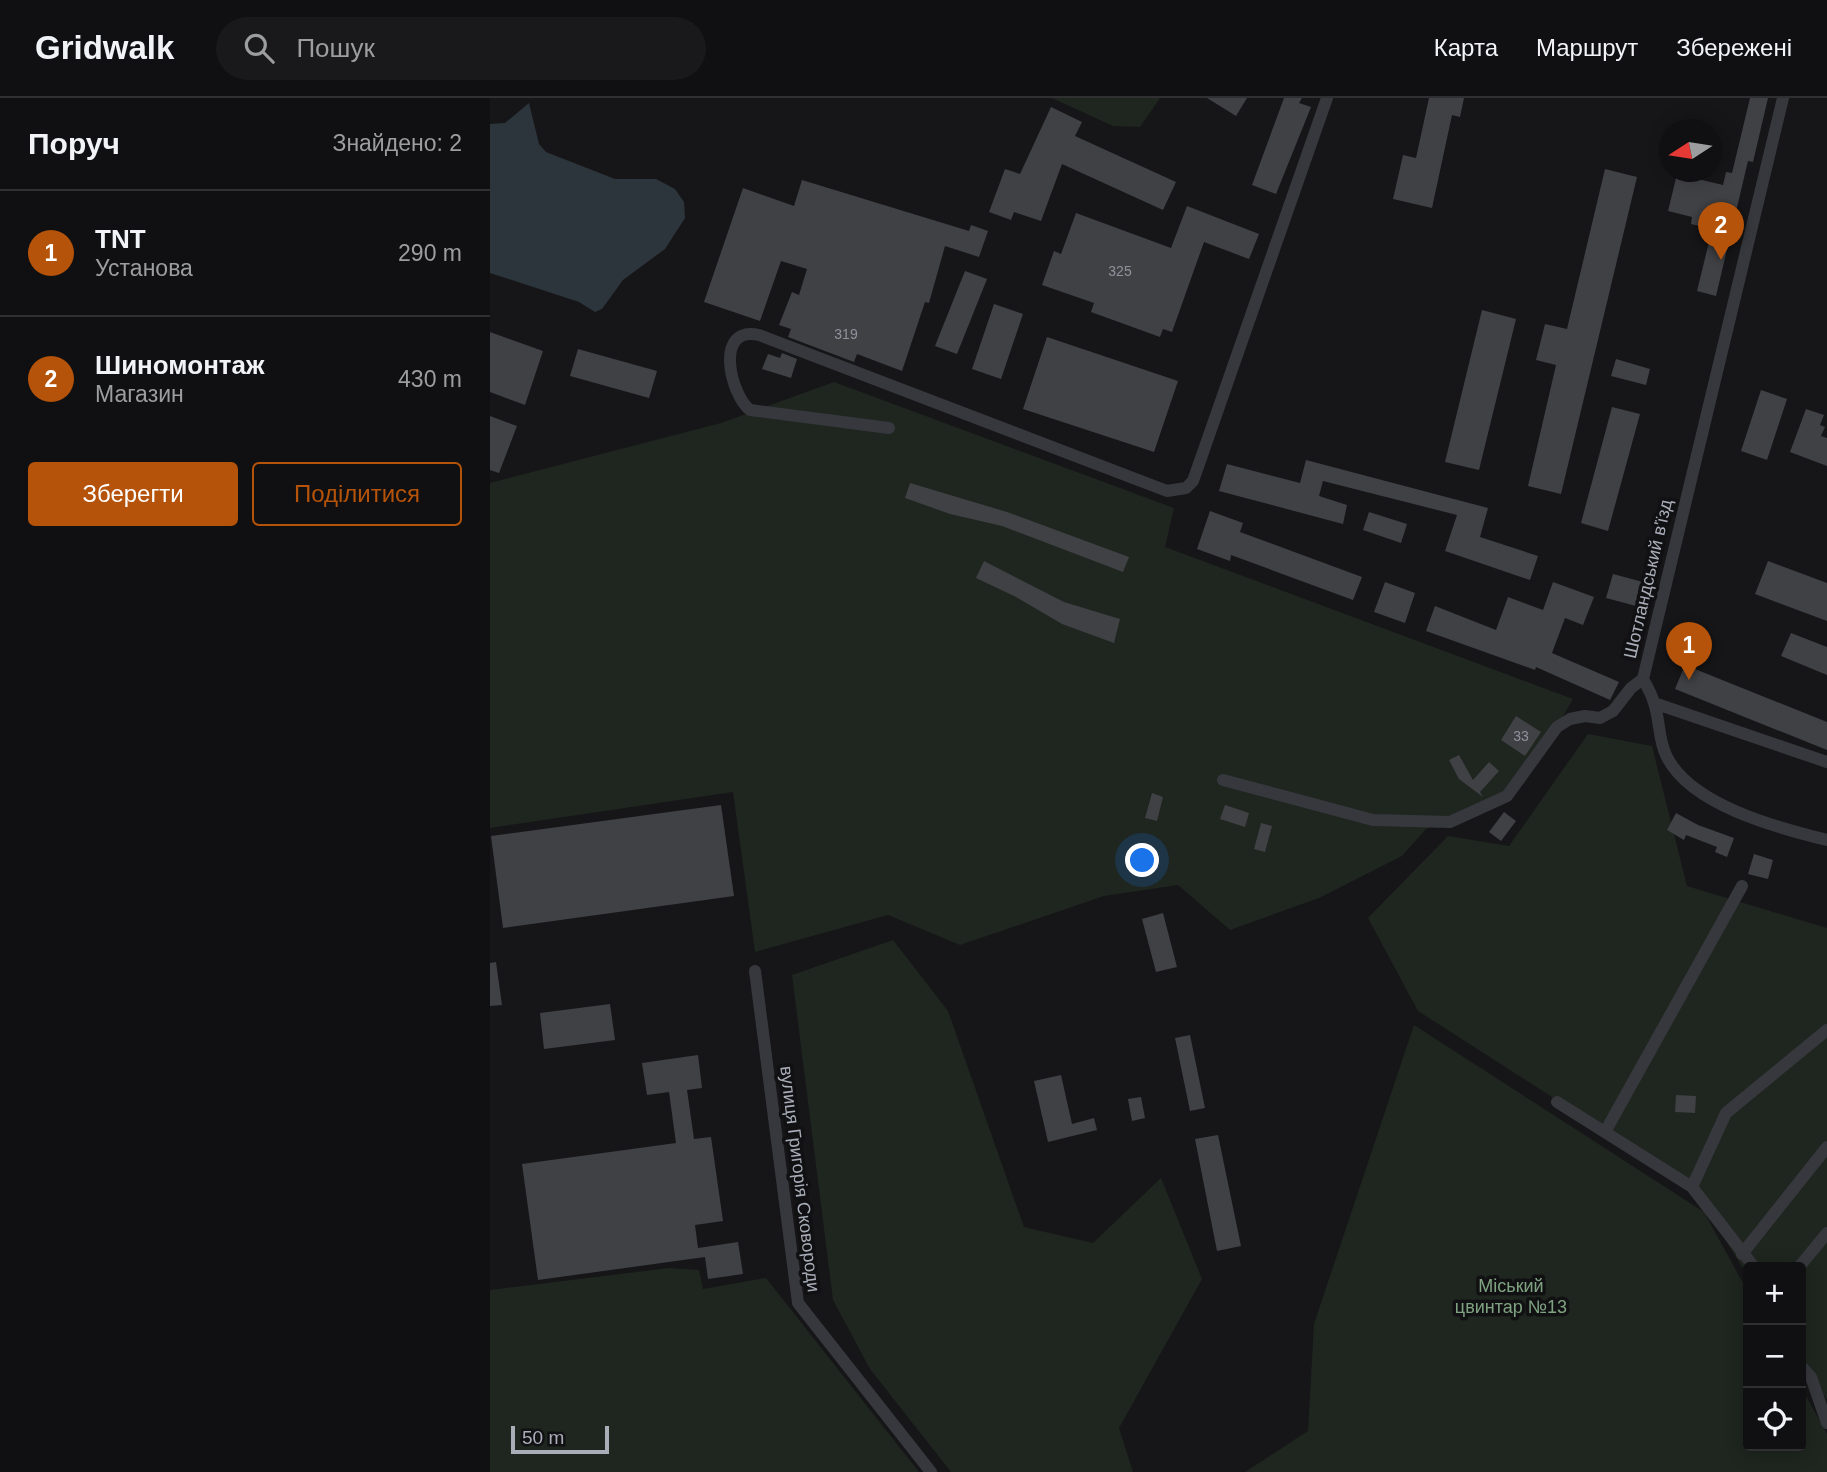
<!DOCTYPE html>
<html lang="uk">
<meta charset="utf-8">
<style>
body{margin:0;font-family:Arial,sans-serif;background:#19191b;color:#f1f3f6}
.controls{position:absolute;right:21px;bottom:21px;display:grid;overflow:hidden;border-radius:7px;box-shadow:0 4px 18px #0003}
.controls button{width:63px;height:63px;display:grid;place-items:center;padding:0;border:0;border-bottom:2px solid #303032;background:#101012;color:#f1f3f6;font:35px sans-serif}
.compass{position:absolute;left:1169px;top:21px;width:63px;height:63px;border-radius:50%;background:#101012;box-shadow:0 4px 18px #0003;rotate:258deg}
.scale{position:absolute;left:21px;bottom:18px;width:98px;box-sizing:border-box;padding-left:7px;border:4px solid #a8adb8;border-top:0;font-size:19px;line-height:24px;white-space:nowrap;color:#a8adb8;-webkit-text-stroke:5px #111113;paint-order:stroke}
.you{position:absolute;left:653px;top:763px;width:24px;height:24px;margin:-18px;border:5px solid #fff;border-radius:50%;background:#1a73e8;box-shadow:0 0 0 10px #1a73e833}
.badge{display:grid;place-items:center;width:46px;height:46px;border-radius:50%;background:#b45309;color:#fff;font-size:23px;font-weight:700}
.pin{position:absolute;translate:-50% -58px;filter:drop-shadow(0 2px 4px #0008)}
.pin::after{content:'';position:absolute;top:37px;width:24px;height:21px;background:inherit;clip-path:polygon(0 0,100% 0,50% 100%)}
.list{margin:0;padding:0;list-style:none}
h2{display:flex;justify-content:space-between;align-items:center;height:91px;margin:0;padding:0 28px;font-size:30px}
h2 small{font-size:23px;font-weight:400;color:#9c9d9f}
.list li{display:grid;grid-template-columns:46px 1fr auto;gap:21px;align-items:center;box-sizing:border-box;height:126px;padding:0 28px;border-top:2px solid #303032}
.list b{display:block;font-size:26px;white-space:nowrap}
.list p{margin:0;font-size:23px;white-space:nowrap;color:#9c9d9f}
.list em{font-size:23px;font-style:normal;color:#9c9d9f}
.actions{display:flex;gap:14px;padding:21px 28px}
.actions a{flex:1;padding:16px 0;border:2px solid #b45309;border-radius:7px;text-align:center;font-size:24px;color:#b45309}
.actions .main{background:#b45309;color:#fff}
.icon{flex:none;width:38px;height:38px;fill:none;stroke:currentColor;stroke-width:2;stroke-linecap:round;stroke-linejoin:round}
.map{position:relative;flex:none;width:1337px;height:1374px;overflow:hidden}
header{display:flex;align-items:center;gap:42px;box-sizing:border-box;height:98px;padding:0 35px;background:#101012;border-bottom:2px solid #303032}
header strong{font-size:33px}
nav{display:flex;gap:38px;margin-inline-start:auto;font-size:24px}
.search{width:490px;height:63px;background:#19191b;display:flex;align-items:center;gap:18px;box-sizing:border-box;padding:0 24px;border-radius:38px;color:#9c9d9f;font-size:26px}
main{display:flex}
aside{flex:1;background:#101012}
.map>svg:first-child{display:block}
</style>
<header>
<strong>Gridwalk</strong>
<div class="search"><svg class="icon" aria-label="search" viewBox="0 0 24 24"><circle cx="10" cy="10" r="6"/><path d="M15 15l6 6"/></svg>Пошук</div>
<nav><a>Карта</a><a>Маршрут</a><a>Збережені</a></nav>
</header>
<main>
<aside>
<h2>Поруч<small>Знайдено: 2</small></h2>
<ul class="list">
<li><span class="badge">1</span><div><b>TNT</b><p>Установа</p></div><em>290 m</em></li>
<li><span class="badge">2</span><div><b>Шиномонтаж</b><p>Магазин</p></div><em>430 m</em></li>
</ul>
<div class="actions"><a class="main">Зберегти</a><a>Поділитися</a></div>
</aside>
<div class="map">
<svg width="1337" height="1374" viewBox="0 0 1337 1374">
<rect width="100%" height="100%" fill="#161618"/>
<!-- green -->
<path fill="#1e261f" d="M 562,0 L 670,0 L 650,29 L 623,28 Z
M 344,284 L 684,410 L 675,449 L 1083,601 L 1034,686 L 936,731 L 912,758 L 829,800 L 740,832 L 688,787 L 614,798 L 470,847 L 398,817 L 265,854 L 243,694 L 0,730 L 0,385 L 231,325 Z
M 1098,636 L 1162,648 L 1197,788 L 1337,830 L 1337,1302 L 1311,1261 L 1311,1169 L 1258,1169 L 1258,1178 L 1202,1089 L 928,913 L 878,820 L 958,738 L 1019,748 Z
M 403,842 L 458,913 L 534,1129 L 603,1145 L 671,1080 L 712,1181 L 629,1330 L 643,1374 L 461,1374 L 380,1271 L 343,1202 L 302,877 Z
M 924,927 L 1214,1114 L 1258,1194 L 1258,1348 L 1311,1348 L 1311,1289 L 1337,1336 L 1337,1374 L 755,1374 L 818,1333 L 824,1226 Z
M 179,1170 L 209,1172 L 213,1191 L 276,1180 L 429,1374 L 0,1374 L 0,1192 Z"/>
<!-- water -->
<path fill="#2c353c" d="M 39,5 L 49,46 L 56,54 L 125,81 L 166,81 L 185,91 L 194,104 L 195,120 L 175,151 L 133,182 L 112,211 L 105,214 L 89,204 L 0,175 L 0,26 L 15,25 Z"/>
<!-- building -->
<path fill="#404145" d="M 717,0 L 757,0 L 746,18 Z
M 794,0 L 812,0 L 809,5 L 821,9 L 786,96 L 762,87 Z
M 939,0 L 974,0 L 970,19 L 962,17 L 942,110 L 903,101 L 913,57 L 926,60 Z
M 1260,0 L 1278,0 L 1263,64 L 1258,63 L 1226,198 L 1207,193 L 1219,144 L 1214,143 L 1218,130 L 1201,126 L 1202,119 L 1178,113 L 1187,76 L 1233,87 L 1236,74 L 1242,75 Z
M 561,9 L 592,24 L 585,38 L 686,84 L 673,112 L 572,66 L 551,123 L 524,114 L 521,122 L 499,114 L 515,71 L 530,76 Z
M 1115,71 L 1147,79 L 1071,396 L 1038,388 L 1066,267 L 1046,262 L 1055,226 L 1077,231 Z
M 312,82 L 479,133 L 481,127 L 498,133 L 489,159 L 455,148 L 439,205 L 435,204 L 412,273 L 367,256 L 364,264 L 298,239 L 301,231 L 289,227 L 302,194 L 309,197 L 317,171 L 291,163 L 270,223 L 214,204 L 253,90 L 304,108 Z
M 697,108 L 769,136 L 759,161 L 714,144 L 682,234 L 673,231 L 670,239 L 601,214 L 604,205 L 552,187 L 564,153 L 571,156 L 586,115 L 681,150 Z
M 475,173 L 497,181 L 467,256 L 445,248 Z
M 504,206 L 533,216 L 511,281 L 482,271 Z
M 992,212 L 1026,221 L 989,372 L 955,364 Z
M 0,234 L 53,253 L 35,307 L 0,294 Z
M 557,239 L 688,283 L 664,354 L 533,311 Z
M 88,251 L 167,273 L 159,300 L 80,278 Z
M 292,255 L 307,261 L 301,280 L 272,271 L 278,256 L 290,260 Z
M 1126,261 L 1160,271 L 1156,287 L 1121,278 Z
M 1271,292 L 1297,301 L 1277,362 L 1251,353 Z
M 1122,309 L 1150,316 L 1118,433 L 1091,425 Z
M 1316,311 L 1334,317 L 1330,327 L 1335,329 L 1331,338 L 1337,340 L 1337,368 L 1300,354 Z
M 0,318 L 27,328 L 9,375 L 0,372 Z
M 816,362 L 998,410 L 990,439 L 1048,458 L 1040,482 L 955,453 L 967,417 L 833,383 L 829,398 L 857,407 L 853,426 L 729,393 L 737,366 L 810,385 Z
M 420,385 L 517,414 L 639,459 L 633,474 L 512,428 L 460,416 L 415,400 Z
M 720,413 L 753,425 L 750,434 L 872,479 L 863,502 L 741,457 L 740,463 L 707,451 Z
M 879,414 L 917,426 L 911,445 L 873,432 Z
M 494,463 L 574,504 L 630,521 L 624,545 L 572,526 L 526,499 L 486,480 Z
M 1278,463 L 1337,485 L 1337,523 L 1265,496 Z
M 1123,476 L 1153,484 L 1146,508 L 1116,500 Z
M 895,484 L 925,495 L 915,525 L 884,514 Z
M 1063,484 L 1104,499 L 1093,527 L 1075,520 L 1062,555 L 1129,584 L 1120,602 L 1046,569 L 1045,572 L 936,533 L 945,508 L 1006,532 L 1018,499 L 1053,512 Z
M 1301,535 L 1337,549 L 1337,577 L 1291,558 Z
M 1195,567 L 1337,624 L 1337,652 L 1185,591 Z
M 1026,618 L 1051,634 L 1035,658 L 1011,642 Z
M 969,657 L 983,682 L 999,664 L 1009,673 L 990,694 L 993,699 L 969,681 L 959,662 Z
M 662,695 L 673,699 L 667,723 L 655,720 Z
M 231,707 L 244,798 L 13,830 L 1,738 Z
M 735,707 L 759,715 L 755,729 L 730,721 Z
M 1014,714 L 1026,723 L 1011,743 L 999,734 Z
M 1186,715 L 1208,727 L 1244,740 L 1237,759 L 1225,754 L 1227,749 L 1196,737 L 1194,742 L 1177,732 Z
M 771,725 L 782,728 L 775,754 L 764,751 Z
M 1264,756 L 1283,762 L 1278,781 L 1258,776 Z
M 673,815 L 687,869 L 666,874 L 652,821 Z
M 6,864 L 12,907 L 0,908 L 0,865 Z
M 120,906 L 125,942 L 54,951 L 50,915 Z
M 700,937 L 715,1010 L 700,1013 L 685,940 Z
M 208,957 L 212,990 L 197,992 L 204,1041 L 221,1039 L 233,1123 L 205,1127 L 208,1150 L 248,1144 L 253,1176 L 218,1181 L 215,1159 L 48,1182 L 32,1066 L 186,1045 L 179,994 L 157,997 L 152,965 Z
M 571,977 L 582,1026 L 604,1020 L 607,1032 L 558,1044 L 544,983 Z
M 1186,997 L 1206,998 L 1205,1015 L 1185,1014 Z
M 651,999 L 655,1020 L 642,1023 L 638,1001 Z
M 728,1037 L 751,1148 L 727,1153 L 705,1041 Z"/>
<g fill="none" stroke-linecap="round" stroke-linejoin="round">
<!-- minor -->
<path stroke="#37383d" stroke-width="12" d="M 399,330 L 260,312 C 241,298 223,227 269,237 L 677,393 L 696,390 L 703,383 L 837,0
M 1153,581 C 1157,588 1162,597 1164,605 C 1170,622 1168,640 1176,657 C 1199,707 1288,730 1337,742
M 1164,605 L 1337,664
M 733,682 L 883,722 L 960,724 L 1017,698 L 1067,629 L 1080,621 L 1095,618 L 1110,620 L 1123,613 L 1141,590 L 1153,581 L 1293,0
M 265,873 L 308,1205 L 441,1374
M 1067,1004 L 1202,1089 L 1264,1169
M 1115,1034 L 1252,788
M 1202,1089 L 1236,1015 L 1337,932
M 1252,1156 L 1337,1049
M 1309,1169 L 1337,1135
M 1311,1268 L 1321,1279 L 1337,1325"/>
</g>
<g text-anchor="middle" dominant-baseline="central" stroke-width="7" stroke-linejoin="round" paint-order="stroke">
<!-- number labels -->
<g font-size="14" fill="#8e929b">
<text x="630" y="173">325</text>
<text x="356" y="236">319</text>
<text x="1031" y="638">33</text>
</g>
<!-- street labels -->
<g font-size="18" fill="#a8adb8" stroke="#111113">
<text transform="translate(1158 481) rotate(-77)">Шотландський в'їзд</text>
<text transform="translate(310 1081) rotate(83)">вулиця Григорія Сковороди</text>
</g>
<!-- park labels -->
<g font-size="18" fill="#7fa381" stroke="#111113">
<text x="1021" y="1188">Міський<tspan x="1021" dy="21">цвинтар №13</tspan></text>
</g>
</g>
</svg>
<div class="controls">
<button>+</button>
<button>−</button>
<button><svg class="icon" aria-label="locate" viewBox="0 0 24 24"><circle cx="12" cy="12" r="6"/><path d="M12 2v4M12 18v4M2 12h4M18 12h4"/></svg></button>
</div>
<svg class="compass" viewBox="-18 -18 36 36"><path d="M0-13l5 13h-10z" fill="#e53935"/><path d="M0 13l5-13h-10z" fill="#9c9d9f"/></svg>
<div class="scale">50 m</div>
<div class="you"></div>
<div class="pin badge" style="left:1199px;top:582px">1</div>
<div class="pin badge" style="left:1231px;top:162px">2</div>
</div>
</main>
